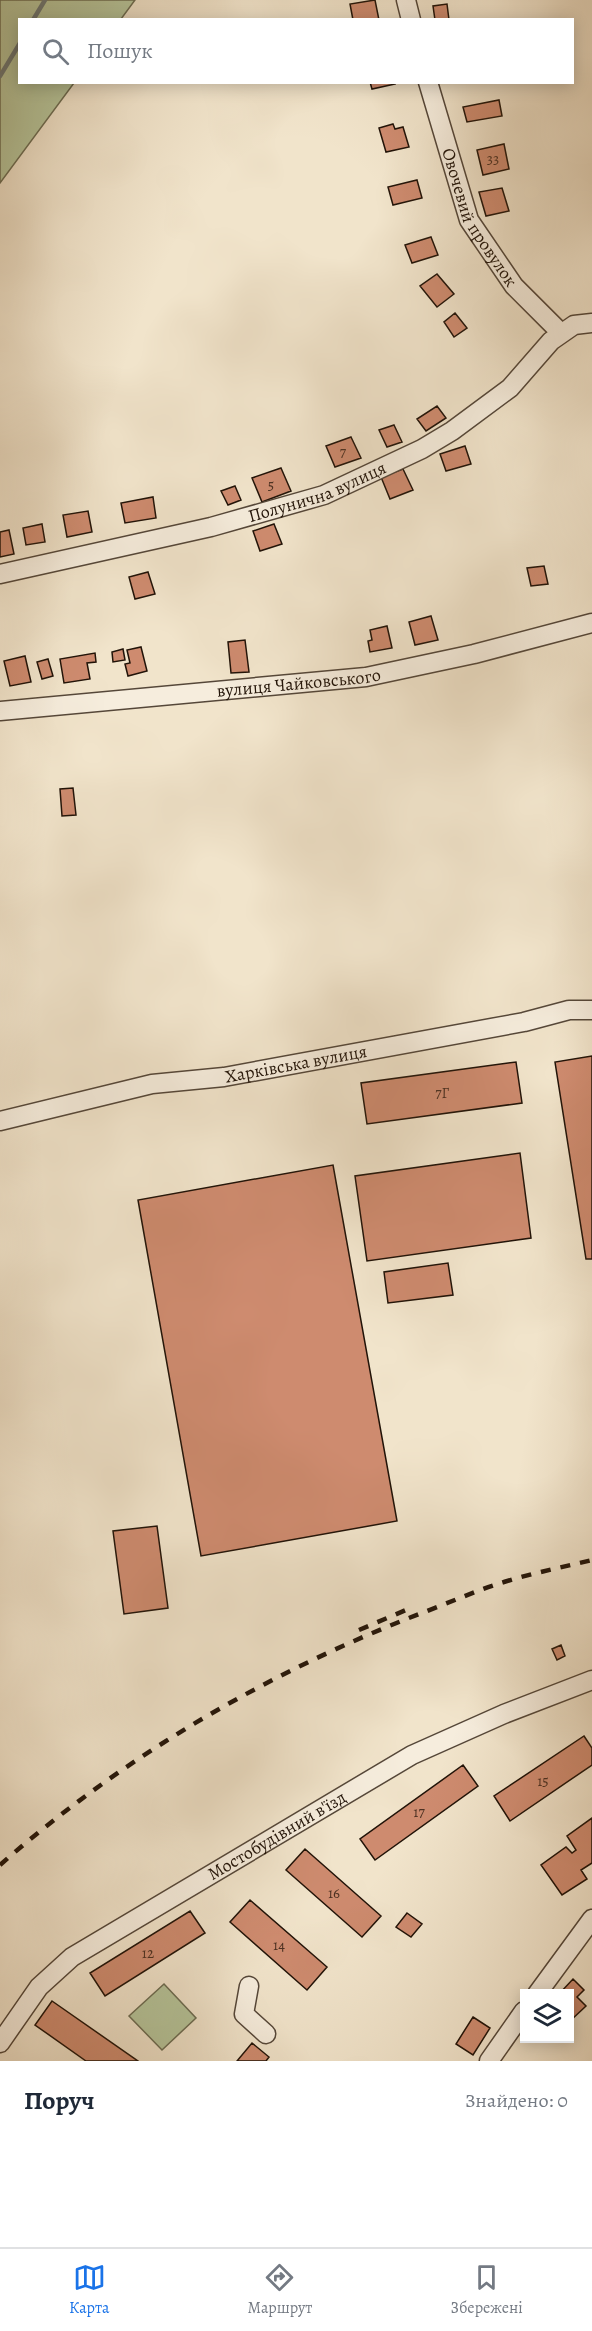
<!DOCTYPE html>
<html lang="uk">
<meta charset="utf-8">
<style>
body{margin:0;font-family:Alegreya,serif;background:#f2f2f3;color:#1f2937}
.controls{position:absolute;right:18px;bottom:18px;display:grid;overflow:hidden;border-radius:0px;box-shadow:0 3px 15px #0003}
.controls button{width:54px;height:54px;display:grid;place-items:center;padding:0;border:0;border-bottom:2px solid #e0e1e3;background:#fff;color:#1f2937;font:30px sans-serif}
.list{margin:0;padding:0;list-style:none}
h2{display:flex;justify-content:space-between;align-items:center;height:78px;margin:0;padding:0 24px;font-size:26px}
h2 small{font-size:20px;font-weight:400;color:#747a83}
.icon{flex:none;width:33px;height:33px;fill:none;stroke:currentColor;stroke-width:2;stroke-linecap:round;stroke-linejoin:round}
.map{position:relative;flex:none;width:592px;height:2061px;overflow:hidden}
.search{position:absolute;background:#fff;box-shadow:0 3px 15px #0003;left:18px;right:18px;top:18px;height:66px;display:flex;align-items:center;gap:15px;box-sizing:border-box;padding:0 21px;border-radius:0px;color:#747a83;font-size:22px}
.sheet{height:186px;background:#fff}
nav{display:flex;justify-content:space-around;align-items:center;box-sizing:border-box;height:84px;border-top:2px solid #e0e1e3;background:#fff;font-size:16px;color:#747a83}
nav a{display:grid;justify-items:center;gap:3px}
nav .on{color:#1a73e8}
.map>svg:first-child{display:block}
</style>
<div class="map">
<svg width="592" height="2061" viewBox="0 0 592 2061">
<rect width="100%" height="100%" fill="#f1e4cb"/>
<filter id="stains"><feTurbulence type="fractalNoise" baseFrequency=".00333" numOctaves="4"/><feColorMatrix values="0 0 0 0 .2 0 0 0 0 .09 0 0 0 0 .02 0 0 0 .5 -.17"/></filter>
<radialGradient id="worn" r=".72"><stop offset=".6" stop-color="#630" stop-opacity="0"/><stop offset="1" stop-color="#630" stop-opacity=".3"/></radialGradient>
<!-- green -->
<path fill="#b6c59b" stroke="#6c6c52" stroke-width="1.5" d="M 0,0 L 135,0 L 121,19 L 20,20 L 20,82 L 74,83 L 0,183 Z
M 164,1984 L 196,2018 L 162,2050 L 129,2016 Z"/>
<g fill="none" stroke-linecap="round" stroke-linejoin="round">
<!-- stream -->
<path stroke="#6c7876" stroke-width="4.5" d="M 33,20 L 45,0
M 0,76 L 20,43"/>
</g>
<!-- building -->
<path fill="#ce8b6f" stroke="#211308" stroke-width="1.5" d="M 375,0 L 379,20 L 353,20 L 350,4 Z
M 447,4 L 449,20 L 435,20 L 433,6 Z
M 370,82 L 394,82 L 395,84 L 372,89 Z
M 499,100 L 502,116 L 467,122 L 463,107 Z
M 393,124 L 395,129 L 403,127 L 409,147 L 386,152 L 379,128 Z
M 504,144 L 509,169 L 483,175 L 477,150 Z
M 417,180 L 422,198 L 393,205 L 388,187 Z
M 502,188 L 509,211 L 486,216 L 479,192 Z
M 431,237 L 438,255 L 412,263 L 405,245 Z
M 437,274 L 454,294 L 437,307 L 420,286 Z
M 455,313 L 467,328 L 454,337 L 444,322 Z
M 437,406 L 446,418 L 426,431 L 417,419 Z
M 394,425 L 402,442 L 387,447 L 379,430 Z
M 351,437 L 361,458 L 335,467 L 326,446 Z
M 465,446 L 471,464 L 446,471 L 440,454 Z
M 281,468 L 291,491 L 262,502 L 252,478 Z
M 403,469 L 413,490 L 390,499 L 381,477 Z
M 235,486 L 241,500 L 228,505 L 221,491 Z
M 153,497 L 156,518 L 125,523 L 121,503 Z
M 88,511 L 92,532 L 67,537 L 63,515 Z
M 42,524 L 45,542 L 26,545 L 23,528 Z
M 274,524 L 282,544 L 260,551 L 253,531 Z
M 9,530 L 14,554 L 0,557 L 0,532 Z
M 544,566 L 548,584 L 531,586 L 527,568 Z
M 148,572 L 155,594 L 135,599 L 129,577 Z
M 431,616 L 438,640 L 415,645 L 409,622 Z
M 387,626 L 392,648 L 370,652 L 368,641 L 372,640 L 370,630 Z
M 245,640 L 249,672 L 231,673 L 228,642 Z
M 141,647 L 147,671 L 128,676 L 125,664 L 130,663 L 127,650 Z
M 123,649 L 125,660 L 113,662 L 112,652 Z
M 95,653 L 96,662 L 87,663 L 90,679 L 64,683 L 60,659 Z
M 25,656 L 31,682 L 10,686 L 4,661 Z
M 48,659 L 53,676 L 42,679 L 37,662 Z
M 73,788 L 76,815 L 62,816 L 60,789 Z
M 592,1056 L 592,1259 L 586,1259 L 555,1062 Z
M 516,1062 L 522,1103 L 367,1124 L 361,1083 Z
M 520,1153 L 531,1238 L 367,1261 L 355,1176 Z
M 333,1165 L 397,1521 L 201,1556 L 138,1200 Z
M 448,1263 L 453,1295 L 388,1303 L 384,1272 Z
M 157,1526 L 168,1608 L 124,1614 L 113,1531 Z
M 561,1645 L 565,1656 L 557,1660 L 552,1649 Z
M 584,1736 L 592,1748 L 592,1765 L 510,1821 L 494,1796 Z
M 463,1765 L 478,1786 L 375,1860 L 360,1839 Z
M 592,1818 L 592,1863 L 581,1870 L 587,1879 L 562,1895 L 541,1865 L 566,1847 L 572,1853 L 576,1850 L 567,1836 Z
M 305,1849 L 381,1916 L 362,1937 L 286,1870 Z
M 250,1900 L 327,1967 L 307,1990 L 230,1922 Z
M 190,1911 L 205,1933 L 105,1996 L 90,1973 Z
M 407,1913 L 422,1924 L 411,1937 L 396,1927 Z
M 573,1979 L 584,1990 L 577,1997 L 586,2006 L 570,2021 L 570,1994 L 559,1994 Z
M 52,2001 L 138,2061 L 86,2061 L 35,2025 Z
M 473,2017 L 490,2028 L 473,2055 L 456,2044 Z
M 252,2043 L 269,2057 L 266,2061 L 237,2061 Z"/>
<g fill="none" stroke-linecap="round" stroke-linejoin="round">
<defs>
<g id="minor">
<path d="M 406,0 L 411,20"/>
<path id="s1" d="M 428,82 L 469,220 L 514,286 L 561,333"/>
<path id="s2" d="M 0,574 L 211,527 L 324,495 L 422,449 L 452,431 L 510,388 L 551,341 L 574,325 L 592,323"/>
<path id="s3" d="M 0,711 L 366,677 L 474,654 L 592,623"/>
<path id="s4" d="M 0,1121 L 152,1084 L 224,1077 L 524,1022 L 569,1010 L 592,1010"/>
<path d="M 249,1986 L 244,2014 L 266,2034"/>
<path d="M 537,1994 L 592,1919"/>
<path id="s5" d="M 0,2043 L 39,1987 L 72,1957 L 412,1755 L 504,1714 L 592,1680"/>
<path d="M 489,2061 L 524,2011"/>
</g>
</defs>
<!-- minor casing -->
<use href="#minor" stroke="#554739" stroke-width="21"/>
<!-- minor -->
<use href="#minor" stroke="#f6eddd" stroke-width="18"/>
<!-- rail -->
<path stroke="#211308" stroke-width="4.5" stroke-dasharray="10 10" stroke-linecap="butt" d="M 359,1630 L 406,1610
M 0,1865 C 125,1755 272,1670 427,1611 C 453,1601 478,1590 504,1582 C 533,1573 563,1567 592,1560"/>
</g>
<g text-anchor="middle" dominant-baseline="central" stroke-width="4.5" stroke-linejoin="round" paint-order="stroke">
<!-- number labels -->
<g font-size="15" fill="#4c3122">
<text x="493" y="159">33</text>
<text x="343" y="452">7</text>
<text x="271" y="485">5</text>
<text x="442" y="1093">7Г</text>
<text x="543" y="1781">15</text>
<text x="419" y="1812">17</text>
<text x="334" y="1893">16</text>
<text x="279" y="1945">14</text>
<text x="148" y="1953">12</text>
</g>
<!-- street labels -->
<g font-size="18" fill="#211308" stroke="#f6eddd">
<text stroke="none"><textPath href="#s1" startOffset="146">Овочевий провулок</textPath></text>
<text stroke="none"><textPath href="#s2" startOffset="328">Полунична вулиця</textPath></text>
<text stroke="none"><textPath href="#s3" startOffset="300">вулиця Чайковського</textPath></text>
<text stroke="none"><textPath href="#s4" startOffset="302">Харківська вулиця</textPath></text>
<text stroke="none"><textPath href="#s5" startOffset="351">Мостобудівний в'їзд</textPath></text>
</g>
</g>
<rect width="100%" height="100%" filter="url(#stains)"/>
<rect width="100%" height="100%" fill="url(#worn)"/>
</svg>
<div class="controls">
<button><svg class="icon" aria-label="layers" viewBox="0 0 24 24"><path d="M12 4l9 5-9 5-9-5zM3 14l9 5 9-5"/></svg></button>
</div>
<div class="search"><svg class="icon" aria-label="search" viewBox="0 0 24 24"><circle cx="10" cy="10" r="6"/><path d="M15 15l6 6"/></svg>Пошук</div>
</div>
<section class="sheet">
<h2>Поруч<small>Знайдено: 0</small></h2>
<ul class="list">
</ul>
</section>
<nav>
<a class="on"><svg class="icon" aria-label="map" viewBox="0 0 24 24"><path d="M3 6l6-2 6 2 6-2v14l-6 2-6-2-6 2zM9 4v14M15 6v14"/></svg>Карта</a>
<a><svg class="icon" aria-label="directions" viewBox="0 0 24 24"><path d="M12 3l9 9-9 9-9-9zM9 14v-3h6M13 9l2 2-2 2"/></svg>Маршрут</a>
<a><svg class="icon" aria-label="saved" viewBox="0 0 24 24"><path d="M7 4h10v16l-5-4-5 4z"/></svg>Збережені</a>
</nav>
